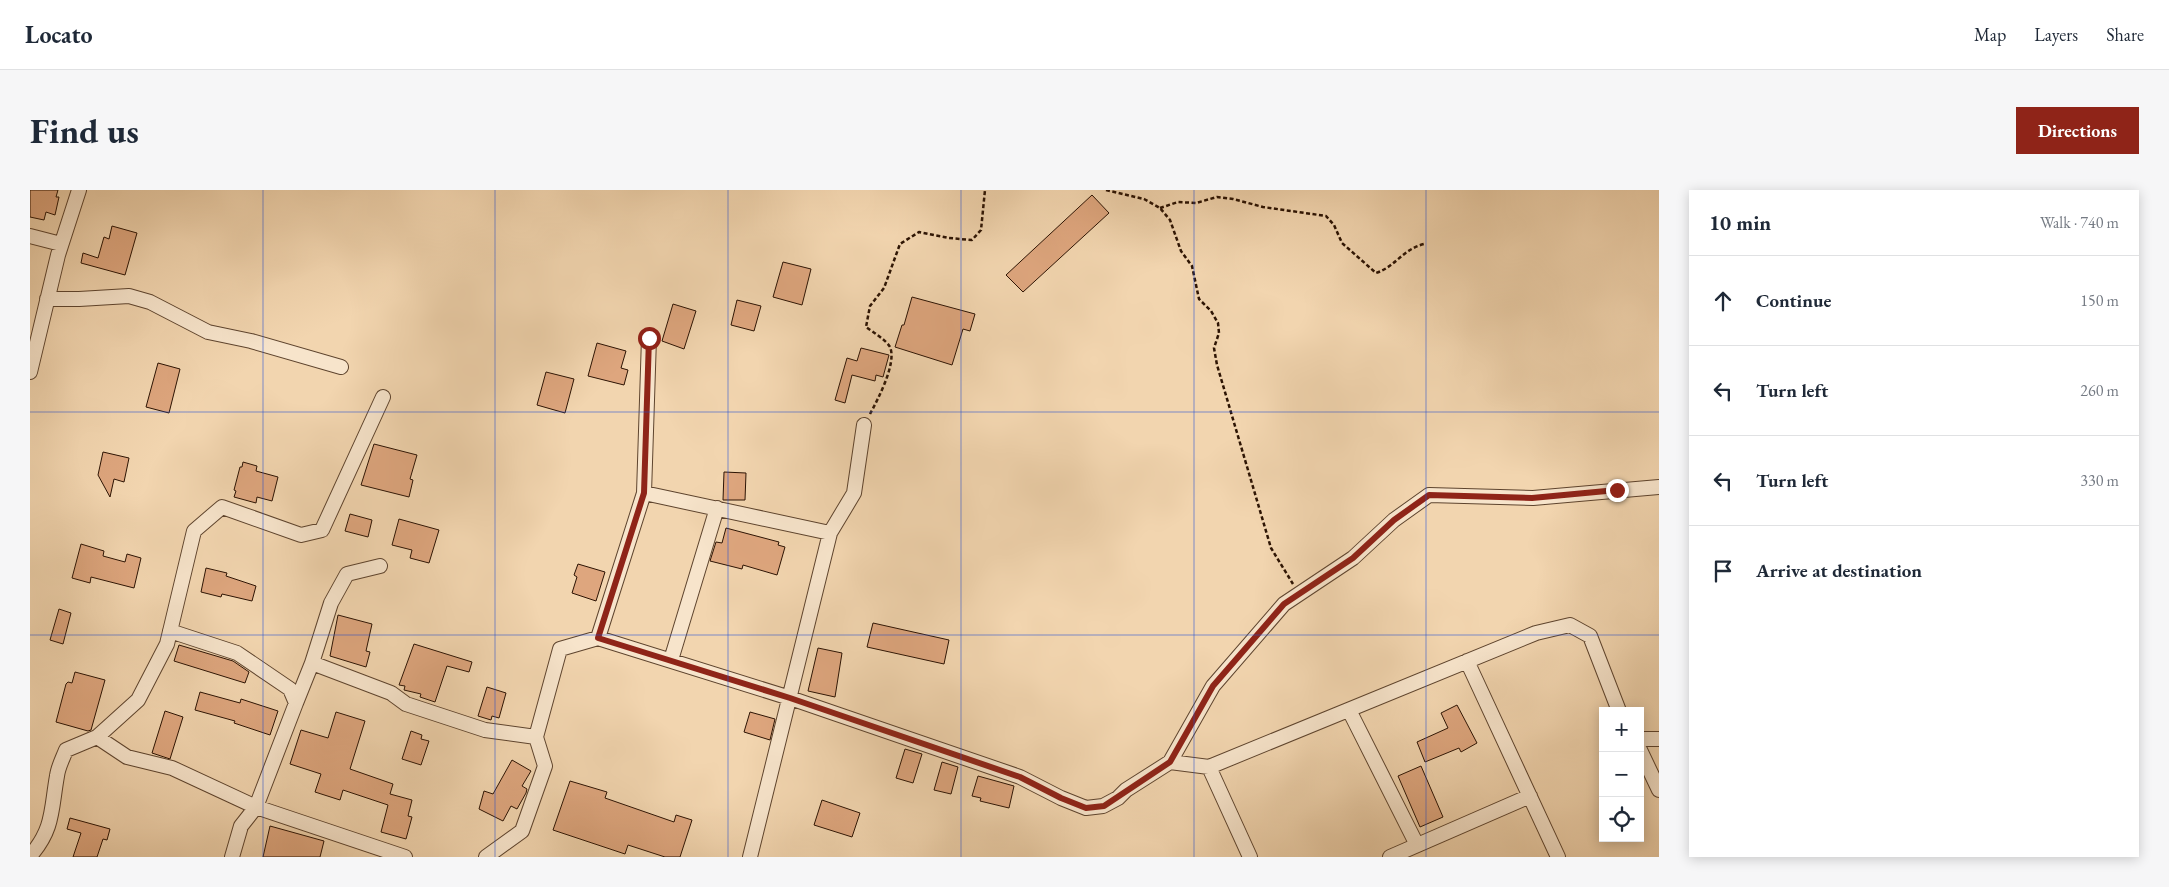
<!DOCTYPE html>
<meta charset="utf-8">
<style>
body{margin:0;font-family:"EB Garamond",serif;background:#f6f6f7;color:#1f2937}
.controls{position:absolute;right:15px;bottom:15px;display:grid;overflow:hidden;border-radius:0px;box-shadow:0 2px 12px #0003}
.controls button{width:45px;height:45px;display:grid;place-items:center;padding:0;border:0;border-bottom:1px solid #e0e1e3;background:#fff;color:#1f2937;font:25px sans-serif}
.stop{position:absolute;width:15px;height:15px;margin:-11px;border:4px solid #8f2418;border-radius:50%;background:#fff}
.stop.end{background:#8f2418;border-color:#fff;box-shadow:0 1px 5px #0008}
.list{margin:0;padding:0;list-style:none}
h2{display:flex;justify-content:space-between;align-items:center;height:65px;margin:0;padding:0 20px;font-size:21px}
h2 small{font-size:16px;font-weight:400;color:#747a83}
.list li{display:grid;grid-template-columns:32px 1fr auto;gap:15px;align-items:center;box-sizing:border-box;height:90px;padding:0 20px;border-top:1px solid #e0e1e3}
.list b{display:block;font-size:19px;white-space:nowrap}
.list em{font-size:16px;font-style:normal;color:#747a83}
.icon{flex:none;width:28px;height:28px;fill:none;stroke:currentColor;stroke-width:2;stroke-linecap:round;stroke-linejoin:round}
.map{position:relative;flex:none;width:1629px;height:667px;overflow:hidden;border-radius:0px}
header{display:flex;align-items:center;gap:30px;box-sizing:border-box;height:70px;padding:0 25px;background:#fff;border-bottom:1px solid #e0e1e3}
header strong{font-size:24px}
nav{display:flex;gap:28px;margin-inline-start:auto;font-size:18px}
.intro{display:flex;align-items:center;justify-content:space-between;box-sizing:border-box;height:120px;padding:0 30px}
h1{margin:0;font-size:35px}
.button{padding:12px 22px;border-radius:0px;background:#8f2418;color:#fff;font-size:18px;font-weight:700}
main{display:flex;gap:30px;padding:0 30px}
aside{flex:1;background:#fff;border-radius:0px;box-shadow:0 2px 12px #0003}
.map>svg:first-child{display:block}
</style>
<header>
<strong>Locato</strong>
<nav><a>Map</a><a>Layers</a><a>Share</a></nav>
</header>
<div class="intro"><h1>Find us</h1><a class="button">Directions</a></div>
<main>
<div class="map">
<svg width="1629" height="667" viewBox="0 0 1629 667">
<rect width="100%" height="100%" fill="#f2d5af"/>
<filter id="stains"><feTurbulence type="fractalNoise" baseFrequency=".004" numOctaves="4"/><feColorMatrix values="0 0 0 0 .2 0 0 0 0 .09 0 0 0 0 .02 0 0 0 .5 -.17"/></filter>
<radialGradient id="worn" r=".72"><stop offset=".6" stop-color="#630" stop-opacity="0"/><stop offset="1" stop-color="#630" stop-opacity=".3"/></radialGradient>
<!-- building -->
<path fill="#dea67e" stroke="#2c1303" d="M 0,0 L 28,0 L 26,7 L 29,7 L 25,25 L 16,22 L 14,30 L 0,27 Z
M 1062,5 L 1079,23 L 993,102 L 976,85 Z
M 82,36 L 107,43 L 95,85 L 51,73 L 53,63 L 68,68 L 74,47 L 79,49 Z
M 753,72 L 781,79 L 772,115 L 743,107 Z
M 882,107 L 945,124 L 940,141 L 933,139 L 922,175 L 865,157 L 872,135 L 874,135 Z
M 707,110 L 731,116 L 724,141 L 701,135 Z
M 643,114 L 666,121 L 654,159 L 632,151 Z
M 567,153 L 596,161 L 591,178 L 598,180 L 594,195 L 558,186 Z
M 831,158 L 859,165 L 853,187 L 846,185 L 845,191 L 822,185 L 815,213 L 805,210 L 817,168 L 827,171 Z
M 128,173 L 150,179 L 139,223 L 116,217 Z
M 516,182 L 544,189 L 535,223 L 507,215 Z
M 344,254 L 387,265 L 380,289 L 383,290 L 379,307 L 331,295 Z
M 73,262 L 99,268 L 94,292 L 84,289 L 80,307 L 68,285 Z
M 213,272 L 227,276 L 226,281 L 248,287 L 242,311 L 227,307 L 226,313 L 204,307 L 206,301 L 204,300 L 210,277 L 212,277 Z
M 694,282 L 716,283 L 715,310 L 693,310 Z
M 320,324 L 342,330 L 338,347 L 315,341 Z
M 369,329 L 409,340 L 399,373 L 380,368 L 382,360 L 362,355 Z
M 696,338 L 749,352 L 748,355 L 755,357 L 747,385 L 713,375 L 712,379 L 680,371 L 686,352 L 692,353 Z
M 51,354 L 74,361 L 73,366 L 95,372 L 97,364 L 111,368 L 104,398 L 61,387 L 60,393 L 42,388 Z
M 548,374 L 575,382 L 566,411 L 542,403 L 547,387 L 544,385 Z
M 176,378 L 197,383 L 196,386 L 226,396 L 222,411 L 192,404 L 191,407 L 171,402 Z
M 29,419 L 41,423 L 33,454 L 20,450 Z
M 308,425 L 342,434 L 336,461 L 340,462 L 336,477 L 300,466 Z
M 843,433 L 919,450 L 914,474 L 837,457 Z
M 384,454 L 442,472 L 439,482 L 417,476 L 405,512 L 390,507 L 391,504 L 374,500 L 375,496 L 369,495 Z
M 149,455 L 203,471 L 219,482 L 215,493 L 144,471 Z
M 788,458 L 812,463 L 805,507 L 778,501 Z
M 45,482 L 75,490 L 61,540 L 58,541 L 26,532 L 36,494 L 38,492 L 42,493 Z
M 457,497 L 476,503 L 469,528 L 462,526 L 461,530 L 448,526 Z
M 170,502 L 210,513 L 211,509 L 248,521 L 240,545 L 204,533 L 205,531 L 165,520 Z
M 1427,515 L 1447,553 L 1431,562 L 1429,558 L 1395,572 L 1387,552 L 1418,538 L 1411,523 Z
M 135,521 L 153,527 L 140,569 L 122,563 Z
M 306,522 L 335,531 L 320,579 L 363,594 L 360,604 L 382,610 L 378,626 L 382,627 L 376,649 L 351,642 L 358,615 L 313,600 L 310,610 L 285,602 L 291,584 L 260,574 L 271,540 L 298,548 Z
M 720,522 L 745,529 L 740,550 L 714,542 Z
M 381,541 L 392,545 L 391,549 L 399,551 L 391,575 L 372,569 Z
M 875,559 L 892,564 L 883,593 L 866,588 Z
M 482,570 L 501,581 L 492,596 L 497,599 L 496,603 L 487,619 L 481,616 L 473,631 L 449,619 L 454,601 L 463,604 Z
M 912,572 L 928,577 L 921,604 L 904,600 Z
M 1391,576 L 1413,627 L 1390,637 L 1368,586 Z
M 948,586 L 984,596 L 979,618 L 950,611 L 951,608 L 942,606 Z
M 540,591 L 577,602 L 575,608 L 644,632 L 646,625 L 662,630 L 650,667 L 635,667 L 598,655 L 595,664 L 523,640 Z
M 792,610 L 830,623 L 822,647 L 784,635 Z
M 40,628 L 80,639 L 77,650 L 73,649 L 67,667 L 43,667 L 51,643 L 37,639 Z
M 240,636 L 294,651 L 290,667 L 233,667 Z"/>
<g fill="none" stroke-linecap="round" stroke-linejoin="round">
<defs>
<path id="minor" d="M 0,46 L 31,54
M 17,109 L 49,109 L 99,106 L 120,112 L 178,142 L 221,151 L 311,177
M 0,182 L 28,65 L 49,0
M 614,303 L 800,343
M 140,441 L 207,463 L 260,499 L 266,513 L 226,617 L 211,636 L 202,667
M 568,448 L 614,303 L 619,148
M 641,470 L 687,318
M 1437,471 L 1528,667
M 282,473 L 301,413 L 317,384 L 350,376
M 266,513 L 282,473 L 361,503 L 376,514 L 455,540 L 506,547
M 1319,520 L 1387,655
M 67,547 L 97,567 L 142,578 L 226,617 L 375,667
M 1610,549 L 1629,549
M 1610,560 L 1629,600
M 1140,572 L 1183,496 L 1254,414 L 1323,368 L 1364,330 L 1399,305 L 1503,308 L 1629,297
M 1179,577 L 1220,667
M 0,666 C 24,639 21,619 27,586 C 28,577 33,568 36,560 L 67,547 L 108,510 L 137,454 L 164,341 L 192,317 L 271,345 L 292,340 L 353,207
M 456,667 L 492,641 L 515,576 L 506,547 L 530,459 L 568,448 L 760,508 L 990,587 L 1031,608 L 1056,618 L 1073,616 L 1088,608 L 1096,600 L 1140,572 L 1179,577 L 1506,443 L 1540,435 L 1560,446 L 1589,521
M 720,667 L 800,343 L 824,303 L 834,235
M 1360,667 L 1500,606"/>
</defs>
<!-- minor casing -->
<use href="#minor" stroke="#5e442e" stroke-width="16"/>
<!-- path -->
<path stroke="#2c1303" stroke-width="2.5" stroke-dasharray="4 2.5" stroke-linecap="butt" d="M 1076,0 L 1114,9 L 1130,18 L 1140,30 L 1151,61 L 1162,76 L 1169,109 L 1181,121 L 1188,133 L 1189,143 L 1184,158 L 1187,175 L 1241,358 L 1263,394
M 1130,18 L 1148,12 L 1166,13 L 1187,7 L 1203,9 L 1233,17 L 1296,26 L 1304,35 L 1312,53 L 1346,83 C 1365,77 1373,59 1394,54
M 840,224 C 848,209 867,173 860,157 C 856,150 843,142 836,137 L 840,116 L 854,98 L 870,54 L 889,42 L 919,48 L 942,50 L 951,40 L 955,0"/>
<!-- minor -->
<use href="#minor" stroke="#f7e4cb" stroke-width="14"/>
</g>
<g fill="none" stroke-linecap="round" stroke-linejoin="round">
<!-- route -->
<path stroke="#8f2418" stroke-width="6" d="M 619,148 L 614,303 L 568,448 L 760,508 L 990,587 L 1031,608 L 1056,618 L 1074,616 L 1140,572 L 1183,496 L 1254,414 L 1323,368 L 1364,330 L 1399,305 L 1502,308 L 1587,300"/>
</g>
<!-- grid -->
<path fill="none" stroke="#1d4ed8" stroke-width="1" stroke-opacity="0.55" d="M 233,0 L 233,667M 465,0 L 465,667M 698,0 L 698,667M 931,0 L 931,667M 1164,0 L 1164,667M 1396,0 L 1396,667M 0,222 L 1629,222M 0,445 L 1629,445"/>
<rect width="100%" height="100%" filter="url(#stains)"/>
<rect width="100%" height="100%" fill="url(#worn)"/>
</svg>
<div class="controls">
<button>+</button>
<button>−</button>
<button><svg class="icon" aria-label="locate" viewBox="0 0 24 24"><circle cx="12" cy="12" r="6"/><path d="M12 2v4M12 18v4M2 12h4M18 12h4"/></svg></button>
</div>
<div class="stop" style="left:619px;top:148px"></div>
<div class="stop end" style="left:1587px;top:300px"></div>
</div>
<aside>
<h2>10 min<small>Walk · 740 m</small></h2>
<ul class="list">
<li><svg class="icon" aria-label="ahead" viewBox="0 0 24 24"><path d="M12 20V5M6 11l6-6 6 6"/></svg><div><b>Continue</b></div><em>150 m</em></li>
<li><svg class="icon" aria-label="left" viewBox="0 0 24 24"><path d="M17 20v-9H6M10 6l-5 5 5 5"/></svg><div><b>Turn left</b></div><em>260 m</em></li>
<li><svg class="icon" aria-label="left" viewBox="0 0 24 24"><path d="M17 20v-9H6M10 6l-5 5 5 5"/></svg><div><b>Turn left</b></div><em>330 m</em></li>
<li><svg class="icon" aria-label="arrive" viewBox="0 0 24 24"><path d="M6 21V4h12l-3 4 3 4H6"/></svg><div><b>Arrive at destination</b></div></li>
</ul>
</aside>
</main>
